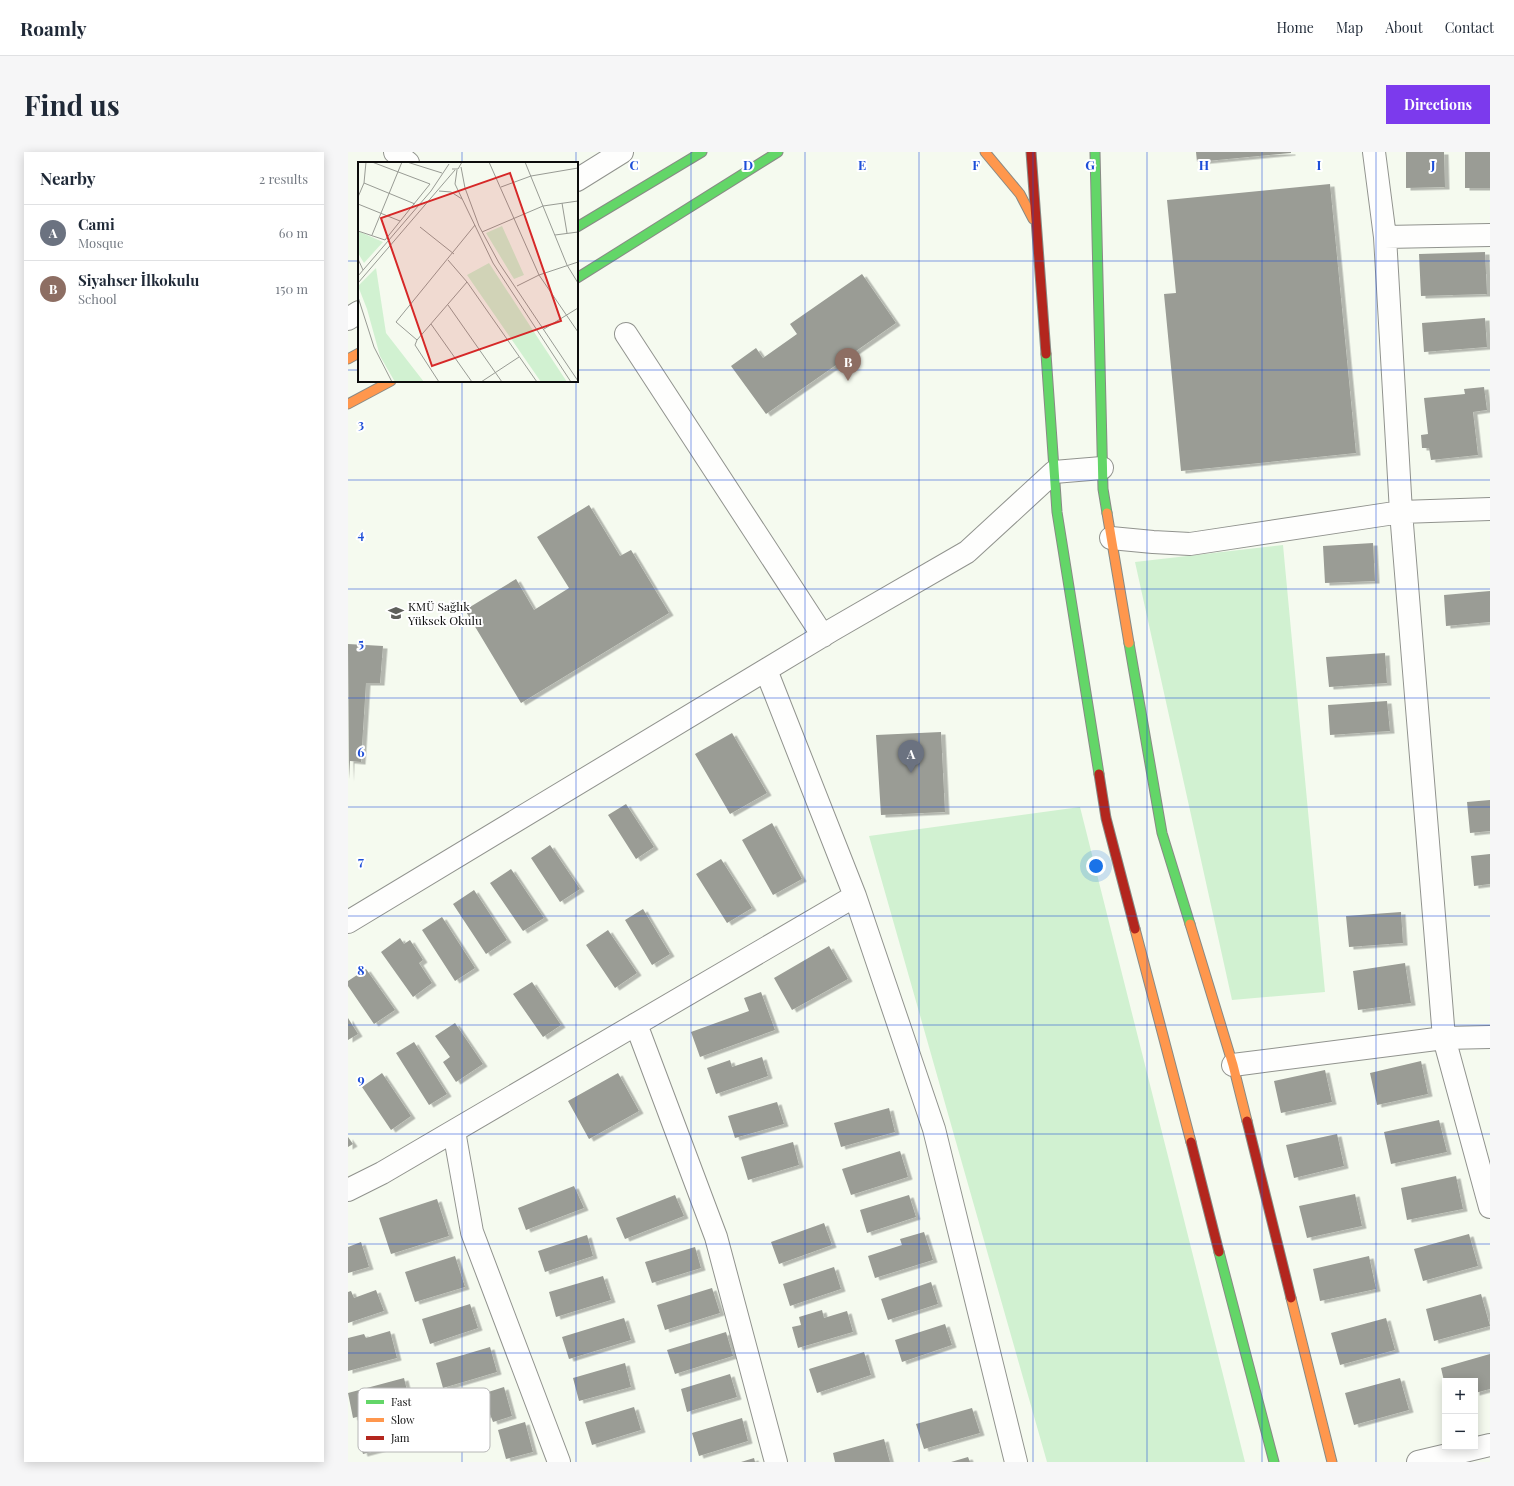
<!DOCTYPE html>
<meta charset="utf-8">
<style>
body{margin:0;font-family:"Playfair Display",serif;background:#f6f6f7;color:#1f2937}
.controls{position:absolute;right:12px;bottom:12px;display:grid;overflow:hidden;border-radius:0px;box-shadow:0 2px 10px #0003}
.controls button{width:36px;height:36px;display:grid;place-items:center;padding:0;border:0;border-bottom:1px solid #e0e1e3;background:#fff;color:#1f2937;font:20px sans-serif}
.you{position:absolute;left:748px;top:714px;width:14px;height:14px;margin:-10px;border:3px solid #fff;border-radius:50%;background:#1a73e8;box-shadow:0 0 0 6px #1a73e833}
.badge{display:grid;place-items:center;width:26px;height:26px;border-radius:50%;background:#7c3aed;color:#fff;font-size:13px;font-weight:700}
.pin{position:absolute;translate:-50% -33px;filter:drop-shadow(0 1px 2px #0008)}
.pin::after{content:'';position:absolute;top:21px;width:14px;height:12px;background:inherit;clip-path:polygon(0 0,100% 0,50% 100%)}
.list{margin:0;padding:0;list-style:none}
h2{display:flex;justify-content:space-between;align-items:center;height:52px;margin:0;padding:0 16px;font-size:17px}
h2 small{font-size:13px;font-weight:400;color:#747a83}
.list li{display:grid;grid-template-columns:26px 1fr auto;gap:12px;align-items:center;box-sizing:border-box;height:56px;padding:0 16px;border-top:1px solid #e0e1e3}
.list b{display:block;font-size:15px;white-space:nowrap}
.list p{margin:0;font-size:13px;white-space:nowrap;color:#747a83}
.list em{font-size:13px;font-style:normal;color:#747a83}
.map{position:relative;flex:none;width:1142px;height:1310px;overflow:hidden;border-radius:0px}
header{display:flex;align-items:center;gap:24px;box-sizing:border-box;height:56px;padding:0 20px;background:#fff;border-bottom:1px solid #e0e1e3}
header strong{font-size:19px}
nav{display:flex;gap:22px;margin-inline-start:auto;font-size:14px}
.intro{display:flex;align-items:center;justify-content:space-between;box-sizing:border-box;height:96px;padding:0 24px}
h1{margin:0;font-size:28px}
.button{padding:10px 18px;border-radius:0px;background:#7c3aed;color:#fff;font-size:14px;font-weight:700}
main{display:flex;gap:24px;padding:0 24px}
aside{flex:1;background:#fff;border-radius:0px;box-shadow:0 2px 10px #0003}
.map>svg:first-child{display:block}
</style>
<header>
<strong>Roamly</strong>
<nav><a>Home</a><a>Map</a><a>About</a><a>Contact</a></nav>
</header>
<div class="intro"><h1>Find us</h1><a class="button">Directions</a></div>
<main>
<aside>
<h2>Nearby<small>2 results</small></h2>
<ul class="list">
<li><span class="badge" style="background:#6b7280">A</span><div><b>Cami</b><p>Mosque</p></div><em>60 m</em></li>
<li><span class="badge" style="background:#8d6e63">B</span><div><b>Siyahser İlkokulu</b><p>School</p></div><em>150 m</em></li>
</ul>
</aside>
<div class="map">
<svg width="1142" height="1310" viewBox="0 0 1142 1310">
<defs>
<filter id="shadow"><feDropShadow dx="4.5" dy="2.5" stdDeviation="0" flood-color="#0004"/></filter>
</defs>
<rect width="100%" height="100%" fill="#f5faef"/>
<!-- green -->
<path fill="#d1f1d1" d="M 935,393 L 977,840 L 884,848 L 787,410 Z
M 732,655 L 897,1310 L 699,1310 L 521,684 Z"/>
<!-- building -->
<path fill="#9a9c95" filter="url(#shadow)" d="M 848,0 L 943,0 L 943,1 L 849,10 Z
M 1058,0 L 1096,0 L 1097,35 L 1058,36 Z
M 1117,0 L 1142,0 L 1142,36 L 1117,36 Z
M 982,32 L 1008,301 L 833,319 L 816,142 L 828,141 L 819,48 Z
M 1137,100 L 1139,142 L 1073,144 L 1071,102 Z
M 514,122 L 548,171 L 418,262 L 383,214 L 408,196 L 415,206 L 449,182 L 442,172 Z
M 1137,166 L 1139,195 L 1076,200 L 1074,171 Z
M 1136,235 L 1139,258 L 1125,260 L 1130,303 L 1083,308 L 1081,296 L 1074,296 L 1073,283 L 1080,282 L 1076,246 L 1117,242 L 1116,237 Z
M 241,353 L 272,404 L 283,398 L 321,461 L 173,551 L 117,458 L 168,427 L 186,458 L 221,436 L 189,385 Z
M 1025,391 L 1027,429 L 977,431 L 975,394 Z
M 1142,439 L 1142,470 L 1098,474 L 1096,443 Z
M 0,492 L 35,494 L 32,531 L 18,531 L 13,610 L 2,609 L 1,627 Z
M 1037,501 L 1039,531 L 981,535 L 978,505 Z
M 1039,549 L 1042,579 L 982,583 L 980,553 Z
M 593,580 L 597,660 L 533,663 L 528,583 Z
M 384,581 L 419,641 L 382,662 L 347,602 Z
M 1142,648 L 1142,679 L 1122,681 L 1119,650 Z
M 278,652 L 306,695 L 288,707 L 260,663 Z
M 424,671 L 454,727 L 425,743 L 394,688 Z
M 202,693 L 232,737 L 212,750 L 183,706 Z
M 1142,702 L 1142,732 L 1126,734 L 1123,704 Z
M 373,707 L 404,756 L 379,771 L 348,722 Z
M 163,717 L 196,766 L 175,779 L 142,731 Z
M 126,738 L 159,788 L 138,802 L 105,752 Z
M 295,757 L 322,802 L 304,813 L 277,768 Z
M 1053,760 L 1055,791 L 1001,795 L 998,764 Z
M 94,765 L 127,816 L 107,829 L 74,778 Z
M 260,778 L 289,821 L 267,836 L 238,793 Z
M 52,786 L 56,792 L 62,788 L 75,808 L 71,811 L 84,831 L 65,845 L 33,800 Z
M 481,794 L 500,827 L 444,858 L 426,826 Z
M 1057,811 L 1063,851 L 1010,858 L 1005,819 Z
M 18,817 L 47,858 L 26,872 L 0,834 L 0,829 Z
M 184,830 L 213,873 L 195,885 L 165,842 Z
M 413,840 L 427,878 L 352,905 L 343,880 L 401,859 L 396,846 Z
M 0,866 L 10,882 L 0,888 Z
M 107,871 L 135,912 L 108,930 L 95,910 L 102,905 L 87,884 Z
M 66,890 L 99,942 L 81,953 L 48,901 Z
M 414,905 L 420,924 L 368,942 L 359,916 L 382,908 L 384,915 Z
M 1073,909 L 1080,942 L 1029,953 L 1022,921 Z
M 977,918 L 984,950 L 933,961 L 926,929 Z
M 34,921 L 63,964 L 43,978 L 14,935 Z
M 270,921 L 291,959 L 241,987 L 220,949 Z
M 429,950 L 436,972 L 387,986 L 380,964 Z
M 541,956 L 547,980 L 493,995 L 486,971 Z
M 1091,968 L 1099,1000 L 1043,1012 L 1036,980 Z
M 989,982 L 996,1014 L 946,1026 L 938,993 Z
M 0,985 L 5,992 L 0,995 Z
M 445,990 L 451,1013 L 400,1028 L 393,1005 Z
M 552,999 L 560,1025 L 503,1043 L 494,1017 Z
M 1108,1024 L 1115,1057 L 1059,1068 L 1053,1036 Z
M 226,1034 L 236,1056 L 178,1078 L 170,1056 Z
M 1007,1042 L 1014,1074 L 959,1086 L 951,1054 Z
M 327,1043 L 336,1064 L 277,1087 L 268,1066 Z
M 561,1043 L 568,1065 L 519,1081 L 512,1058 Z
M 89,1047 L 101,1084 L 43,1102 L 31,1066 Z
M 476,1071 L 484,1093 L 431,1112 L 423,1090 Z
M 576,1080 L 585,1108 L 527,1126 L 520,1104 L 554,1093 L 552,1087 Z
M 1121,1082 L 1130,1114 L 1075,1129 L 1066,1097 Z
M 239,1083 L 245,1104 L 197,1120 L 190,1099 Z
M 13,1090 L 21,1115 L 0,1121 L 0,1095 Z
M 347,1095 L 353,1116 L 304,1131 L 297,1110 Z
M 107,1104 L 117,1135 L 67,1150 L 57,1120 Z
M 1021,1104 L 1028,1137 L 972,1149 L 965,1117 Z
M 486,1115 L 493,1137 L 442,1154 L 435,1132 Z
M 255,1124 L 263,1148 L 208,1165 L 201,1140 Z
M 583,1130 L 590,1152 L 540,1168 L 533,1147 Z
M 364,1136 L 372,1161 L 317,1178 L 309,1153 Z
M 28,1138 L 36,1159 L 0,1171 L 0,1140 L 3,1139 L 6,1146 Z
M 1133,1142 L 1142,1174 L 1086,1189 L 1078,1157 Z
M 122,1152 L 130,1176 L 82,1192 L 74,1167 Z
M 474,1158 L 476,1166 L 499,1159 L 505,1180 L 450,1196 L 444,1175 L 453,1173 L 451,1165 Z
M 276,1166 L 283,1188 L 221,1207 L 214,1185 Z
M 1038,1166 L 1047,1198 L 992,1213 L 983,1181 Z
M 597,1172 L 604,1193 L 554,1210 L 547,1188 Z
M 42,1179 L 49,1206 L 0,1219 L 0,1186 L 16,1182 L 18,1186 Z
M 378,1180 L 385,1204 L 327,1222 L 319,1198 Z
M 142,1195 L 149,1220 L 95,1236 L 88,1211 Z
M 516,1200 L 523,1223 L 469,1241 L 461,1217 Z
M 1142,1202 L 1142,1237 L 1127,1241 L 1127,1229 L 1096,1229 L 1093,1216 Z
M 277,1211 L 283,1235 L 231,1249 L 225,1226 Z
M 382,1222 L 389,1245 L 339,1260 L 333,1237 Z
M 56,1226 L 62,1251 L 5,1266 L 0,1241 Z
M 1052,1226 L 1061,1258 L 1006,1273 L 997,1241 Z
M 156,1235 L 164,1264 L 145,1270 L 142,1262 L 109,1272 L 102,1252 Z
M 286,1255 L 293,1278 L 244,1293 L 237,1270 Z
M 624,1256 L 632,1281 L 576,1297 L 568,1272 Z
M 69,1264 L 75,1286 L 15,1302 L 11,1287 L 27,1282 L 25,1276 Z
M 394,1266 L 400,1289 L 351,1304 L 344,1281 Z
M 177,1270 L 185,1300 L 158,1307 L 150,1278 Z
M 536,1287 L 542,1310 L 487,1310 L 485,1301 Z
M 620,1305 L 622,1310 L 603,1310 Z
M 406,1306 L 407,1310 L 393,1310 Z"/>
<g fill="none" stroke-linecap="round" stroke-linejoin="round">
<defs>
<path id="street" d="M 47,0 L 60,11
M 1026,0 L 1037,85 L 1053,360 L 1096,886 L 1142,1055
M 229,28 L 274,0
M 1037,85 L 1142,83
M 0,167 L 11,160
M 278,182 L 475,484
M 763,386 L 805,390 L 842,392 L 1053,360 L 1142,357
M 507,744 L 586,977 L 668,1310
M 0,770 L 484,478 L 619,400 L 706,320 L 754,316
M 288,872 L 368,1085 L 428,1310
M 885,913 L 1096,886 L 1142,885
M 106,979 L 124,1080 L 211,1310
M 0,1038 L 34,1021 L 507,744 L 418,518
M 1070,1310 L 1142,1293"/>
<path id="fast" d="M 747,0 L 755,337 L 759,361
M 229,75 L 354,0
M 229,126 L 430,0
M 698,202 L 709,360 L 751,622
M 781,491 L 814,681 L 842,772
M 871,1100 L 926,1310"/>
<path id="slow" d="M 637,0 L 672,42 L 685,67
M 0,207 L 11,201
M 0,252 L 43,229
M 759,361 L 781,491
M 842,772 L 885,913 L 899,969
M 787,777 L 843,990
M 943,1146 L 984,1310"/>
<path id="jam" d="M 683,0 L 698,202
M 751,622 L 758,666 L 787,777
M 899,969 L 943,1146
M 843,990 L 871,1100"/>
</defs>
<!-- street casing -->
<use href="#street" stroke="#91938e" stroke-width="24"/>
<!-- fast casing -->
<use href="#fast" stroke="#888a85" stroke-width="11"/>
<!-- slow casing -->
<use href="#slow" stroke="#888a85" stroke-width="11"/>
<!-- jam casing -->
<use href="#jam" stroke="#888a85" stroke-width="11"/>
<!-- street -->
<use href="#street" stroke="#fefefd" stroke-width="22"/>
<!-- fast -->
<use href="#fast" stroke="#63d668" stroke-width="9"/>
<!-- slow -->
<use href="#slow" stroke="#ff974d" stroke-width="9"/>
<!-- jam -->
<use href="#jam" stroke="#b3261e" stroke-width="9"/>
</g>
<!-- grid -->
<path fill="none" stroke="#1d4ed8" stroke-width="1" stroke-opacity="0.55" d="M 114,0 L 114,11M 228,0 L 228,11M 343,0 L 343,1310M 457,0 L 457,1310M 571,0 L 571,1310M 685,0 L 685,1310M 799,0 L 799,1310M 914,0 L 914,1310M 1028,0 L 1028,1310M 0,109 L 11,109M 229,109 L 1142,109M 0,218 L 11,218M 229,218 L 1142,218M 114,229 L 114,1310M 228,229 L 228,1310M 0,328 L 1142,328M 0,437 L 1142,437M 0,546 L 1142,546M 0,655 L 1142,655M 0,764 L 1142,764M 0,873 L 1142,873M 0,982 L 1142,982M 0,1092 L 1142,1092M 0,1201 L 1142,1201"/>
<!-- icons -->
<defs>
<symbol id="school-bare" viewBox="-9 -9 18 18"><path d="M0-5L7-2L0 1L-7-2ZM-4 1L0 2.5L4 1V4Q0 6-4 4Z" fill="#5e5f5b" stroke="#fff" stroke-width="2.5" paint-order="stroke"/></symbol>
</defs>
<g fill-rule="evenodd">
<use href="#school-bare" x="37" y="450" width="22" height="22"/>
</g>
<g text-anchor="middle" dominant-baseline="central" stroke-width="4" stroke-linejoin="round" paint-order="stroke">
<!-- poi labels -->
<g font-size="12" fill="#0c0c0c" stroke="#fff" text-anchor="start">
<text x="60" y="454">KMÜ Sağlık<tspan x="60" dy="14">Yüksek Okulu</tspan></text>
</g>
</g>
<!-- overview -->
<g transform="translate(10 10)">
<rect width="220" height="220" fill="#f5faef"/>
<path d="M 144,64 L 166,113 L 156,117 L 128,71 ZM 0,69 L 25,80 L 6,101 L 0,91 ZM 131,101 L 178,173 L 209,220 L 183,220 L 109,113 ZM 18,106 L 28,171 L 66,220 L 37,220 L 22,194 L 9,147 L 0,124 Z" fill="#d1f1d1"/>
<path fill="none" stroke="#989b94" stroke-width="1" d="M 49,0 L 84,11M 131,0 L 181,113 L 220,170M 167,0 L 209,103 L 220,121M 103,5 L 107,26 L 121,64 L 141,101 L 220,219M 94,7 L 100,7 L 104,0M 99,8 L 97,22 L 135,101 L 213,220M 6,21 L 57,42M 143,25 L 173,14 L 220,6M 81,29 L 93,30 L 104,37M 0,35 L 6,21 L 8,0M 204,41 L 209,71M 0,42 L 42,59M 62,65 L 96,92M 0,69 L 27,78 L 72,22 L 14,0M 124,70 L 185,44 L 220,39M 14,73 L 44,0M 197,73 L 220,70M 0,97 L 5,108M 0,114 L 73,29 L 91,2M 109,120 L 179,220M 0,121 L 97,8M 159,124 L 181,113 L 220,100M 0,135 L 16,185 L 34,220M 90,143 L 144,220M 73,162 L 114,220M 186,167 L 220,146M 59,178 L 38,160 L 117,63M 81,220 L 57,183 L 59,178 L 109,120 L 90,98M 123,220 L 161,195"/>
<path fill="#d62828" fill-opacity="0.15" stroke="#d62828" stroke-width="2" d="M 152,11 L 203,159 L 74,204 L 23,56 Z"/>
<rect width="220" height="220" fill="none" stroke="#0c0c0c" stroke-width="2"/>
</g>
<!-- legend -->
<rect x="10" y="1236" width="132" height="64" rx="6" fill="#fff" stroke="#b6b6b6" stroke-width="1"/>
<rect x="18" y="1248" width="18" height="4" fill="#63d668"/>
<rect x="18" y="1266" width="18" height="4" fill="#ff974d"/>
<rect x="18" y="1284" width="18" height="4" fill="#b3261e"/>
<g font-size="11" fill="#0c0c0c">
<text x="43" y="1254">Fast</text>
<text x="43" y="1272">Slow</text>
<text x="43" y="1290">Jam</text>
</g>
<g font-size="13" text-anchor="middle" font-weight="bold" fill="#1d4ed8" stroke="#fff" stroke-width="4" stroke-linejoin="round" paint-order="stroke">
<text x="286" y="18">C</text>
<text x="400" y="18">D</text>
<text x="514" y="18">E</text>
<text x="628" y="18">F</text>
<text x="742" y="18">G</text>
<text x="856" y="18">H</text>
<text x="971" y="18">I</text>
<text x="1085" y="18">J</text>
<text x="13" y="277">3</text>
<text x="13" y="387">4</text>
<text x="13" y="496">5</text>
<text x="13" y="605">6</text>
<text x="13" y="714">7</text>
<text x="13" y="823">8</text>
<text x="13" y="932">9</text>
</g>
</svg>
<div class="controls">
<button>+</button>
<button>−</button>
</div>
<div class="you"></div>
<div class="pin badge" style="left:563px;top:621px;background:#6b7280">A</div>
<div class="pin badge" style="left:500px;top:229px;background:#8d6e63">B</div>
</div>
</main>
